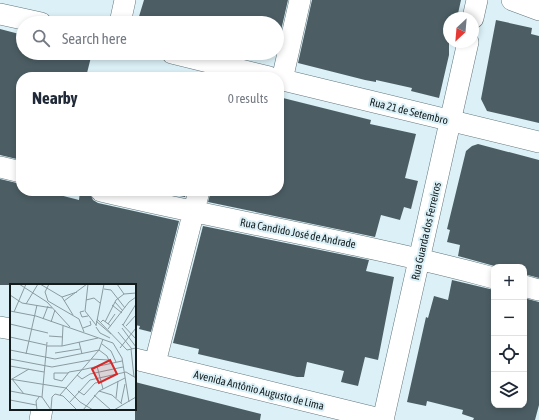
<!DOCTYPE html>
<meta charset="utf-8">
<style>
body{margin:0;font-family:"Asap Condensed",sans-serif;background:#f2f2f3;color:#1f2937}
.controls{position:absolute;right:12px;bottom:12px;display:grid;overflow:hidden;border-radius:8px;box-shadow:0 2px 6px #0003}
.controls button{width:36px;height:36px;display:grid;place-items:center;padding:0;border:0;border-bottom:1px solid #e0e1e3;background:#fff;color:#1f2937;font:20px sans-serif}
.compass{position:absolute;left:443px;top:12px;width:36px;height:36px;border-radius:50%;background:#fff;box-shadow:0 2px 6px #0003;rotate:206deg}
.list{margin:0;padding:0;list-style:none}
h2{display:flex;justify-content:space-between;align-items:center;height:52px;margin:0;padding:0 16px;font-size:17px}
h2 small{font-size:13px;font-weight:400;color:#747a83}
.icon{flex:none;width:22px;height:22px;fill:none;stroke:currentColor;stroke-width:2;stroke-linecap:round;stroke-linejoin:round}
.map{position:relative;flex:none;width:539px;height:420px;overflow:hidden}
.search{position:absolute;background:#fff;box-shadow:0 2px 6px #0003;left:16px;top:16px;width:268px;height:44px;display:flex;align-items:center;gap:10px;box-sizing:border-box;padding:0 14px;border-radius:22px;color:#747a83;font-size:15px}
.panel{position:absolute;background:#fff;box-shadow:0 2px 6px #0003;left:16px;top:72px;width:268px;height:124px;border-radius:16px}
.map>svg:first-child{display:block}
</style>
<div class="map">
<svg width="539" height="420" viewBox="0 0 539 420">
<rect width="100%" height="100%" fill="#dbf1f7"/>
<!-- building -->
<path fill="#4c5e64" d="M 144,0 L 288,0 L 277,48 L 277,23 L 137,23 Z
M 312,0 L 461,0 L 457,18 L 449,18 L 449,55 L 439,98 L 411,91 L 412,88 L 376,80 L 376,82 L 365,80 L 298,63 Z
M 496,20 L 532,28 L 531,34 L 539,36 L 539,123 L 487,111 L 481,99 Z
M 0,29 L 23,35 L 23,53 L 92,53 L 86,77 L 21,77 L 21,160 L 0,155 Z
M 279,97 L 371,120 L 370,124 L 416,134 L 405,178 L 418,181 L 411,209 L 404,207 L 400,220 L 381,215 L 375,237 L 208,202 L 211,191 L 279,191 Z
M 478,144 L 539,160 L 539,278 L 524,274 L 524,267 L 498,267 L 458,256 L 460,245 L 447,242 L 450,230 L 447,229 L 466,151 L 472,146 Z
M 0,179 L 21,184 L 21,191 L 44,191 L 79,200 L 80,191 L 89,191 L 93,200 L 98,203 L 179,221 L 151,332 L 139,329 L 140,326 L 135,325 L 135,285 L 0,285 Z
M 155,191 L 187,191 L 185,197 Z
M 203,226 L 369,260 L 366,271 L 394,277 L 378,360 L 365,357 L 358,386 L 341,382 L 344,371 L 307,362 L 304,377 L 297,377 L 198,354 L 199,349 L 173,343 Z
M 452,280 L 494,290 L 494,405 L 524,405 L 524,298 L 539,302 L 539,405 L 535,420 L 473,420 L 474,418 L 462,414 L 463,410 L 427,401 L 426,406 L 407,402 L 426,317 L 428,318 L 434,296 L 448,300 Z
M 135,382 L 261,414 L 260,420 L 135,420 Z"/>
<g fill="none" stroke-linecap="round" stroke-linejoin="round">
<defs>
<path id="minor" d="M 512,0 L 539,10
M 0,14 L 41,23
M 473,18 L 477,0
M 120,23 L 125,0
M 172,53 L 269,77
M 279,79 L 539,142
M 282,80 L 300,0
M 0,167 L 21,172
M 101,191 C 232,222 364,243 494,278
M 524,286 L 539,290
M 0,327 L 11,329
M 135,359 L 384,420
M 155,363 L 199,191
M 40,420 L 42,409
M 383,420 L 468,42"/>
</defs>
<!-- minor casing -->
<use href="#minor" stroke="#64777d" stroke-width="22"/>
<!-- minor -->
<use href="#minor" stroke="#fff" stroke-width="21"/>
</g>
<g text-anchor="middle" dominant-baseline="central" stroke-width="4" stroke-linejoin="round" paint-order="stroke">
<!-- street labels -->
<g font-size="11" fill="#131b1d" stroke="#dbf1f7">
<text transform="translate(409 111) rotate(14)">Rua 21 de Setembro</text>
<text transform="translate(426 231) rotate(-77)">Rua Guarda dos Ferreiros</text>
<text transform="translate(298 233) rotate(11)">Rua Candido José de Andrade</text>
<text transform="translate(259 390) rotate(14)">Avenida Antônio Augusto de Lima</text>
</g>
</g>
<!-- overview -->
<g transform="translate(10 284)">
<rect width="126" height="126" fill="#dbf1f7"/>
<path fill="none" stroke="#8b9ba0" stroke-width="1" d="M 9,0 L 37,18 L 60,43M 30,0 L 52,13 L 63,31M 78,0 L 75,27 L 86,41M 107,0 L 114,10M 94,5 L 101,6 L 115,24M 0,11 L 12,19 L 42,24M 52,13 L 67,8M 76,16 L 84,14 L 90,19M 38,17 L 69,35 L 74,48M 38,17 L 35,8 L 39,0M 54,17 L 77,0M 105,18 L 113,27M 16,20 L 28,0M 102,21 L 112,29M 0,27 L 26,32 L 103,59 L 112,74 L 119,118M 74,27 L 70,28 L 72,33 L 78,32M 4,28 L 16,0M 33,35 L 38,22M 87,35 L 117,66 L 126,64M 86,37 L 101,50M 41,38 L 45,26M 91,38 L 93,36 L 101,42M 95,38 L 106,16 L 114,10 L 126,9M 0,40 L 38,49M 98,40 L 105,30M 112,40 L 126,55M 113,41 L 126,20M 86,42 L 94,0M 116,42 L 126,31M 86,43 L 90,49 L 100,54M 73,44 L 81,41 L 80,37M 112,44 L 126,63M 98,45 L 119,18 L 126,13M 108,48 L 122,65M 39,52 L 53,53M 0,53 L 36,61M 37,58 L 32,113 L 41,126M 69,58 L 72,70M 92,60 L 101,67 L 106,78M 37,62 L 52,62 L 88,54M 52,62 L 53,42M 110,64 L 126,44M 121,65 L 124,93M 0,66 L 45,75 L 89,66M 89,66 L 97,72 L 100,79M 45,69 L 70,65M 16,70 L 27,21M 0,75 L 42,83 L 80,76M 81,75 L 99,76M 0,82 L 34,88M 87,82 L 93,105M 59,88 L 52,97 L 44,95 L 44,89 L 58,89 L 59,88 L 71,86 L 112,77M 67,91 L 72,95 L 80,90 L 113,83M 0,95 L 56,104 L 70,118 L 83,126M 0,107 L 32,113M 68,107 L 74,111 L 85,99 L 91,98M 89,107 L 102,111 L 112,120M 14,110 L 2,95 L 19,85M 50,111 L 89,66 L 93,55M 84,111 L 101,126M 106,114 L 108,97M 0,116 L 26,121M 59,119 L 80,96 L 116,88 L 126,94M 111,119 L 115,100M 41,125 L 42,113 L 45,110 L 53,112 L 67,126M 27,126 L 26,117 L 29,113M 73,126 L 89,107 L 115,94M 104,126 L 126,113"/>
<path fill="#d62828" fill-opacity="0.15" stroke="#d62828" stroke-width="2" d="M 100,76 L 107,90 L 89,99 L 82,85 Z"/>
<rect width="126" height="126" fill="none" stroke="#131b1d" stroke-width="2"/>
</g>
</svg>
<div class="controls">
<button>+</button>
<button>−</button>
<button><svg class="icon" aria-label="locate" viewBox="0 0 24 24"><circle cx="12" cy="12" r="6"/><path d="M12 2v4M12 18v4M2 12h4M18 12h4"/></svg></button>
<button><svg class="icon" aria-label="layers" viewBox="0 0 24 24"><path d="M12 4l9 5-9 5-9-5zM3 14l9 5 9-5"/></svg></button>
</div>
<svg class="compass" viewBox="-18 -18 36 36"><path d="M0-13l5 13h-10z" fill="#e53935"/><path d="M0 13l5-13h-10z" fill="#747a83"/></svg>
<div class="search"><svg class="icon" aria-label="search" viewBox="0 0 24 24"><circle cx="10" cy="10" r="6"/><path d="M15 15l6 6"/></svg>Search here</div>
<section class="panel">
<h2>Nearby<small>0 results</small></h2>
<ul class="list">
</ul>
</section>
</div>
